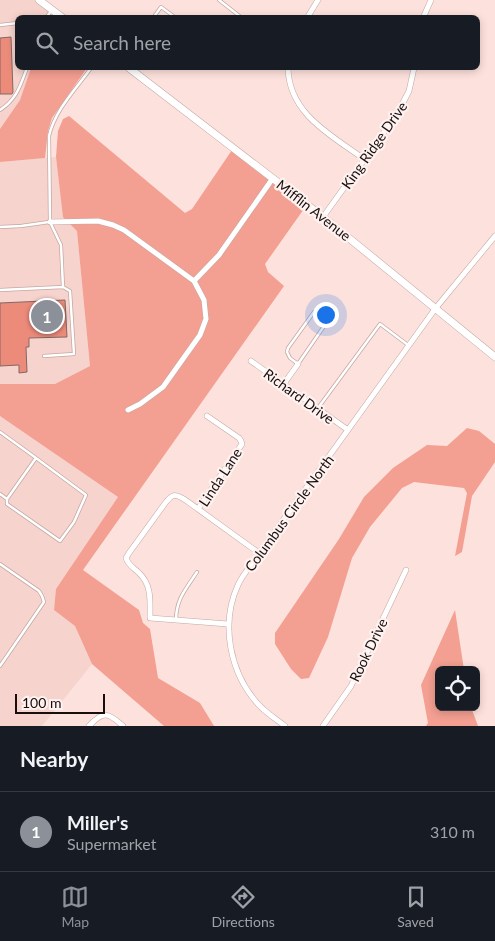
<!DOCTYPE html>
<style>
body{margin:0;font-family:Lato,sans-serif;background:#242831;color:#f1f3f6}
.controls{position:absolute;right:15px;bottom:15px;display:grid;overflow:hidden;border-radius:8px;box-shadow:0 2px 8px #0003}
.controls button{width:45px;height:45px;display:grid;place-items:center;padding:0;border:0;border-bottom:1px solid #363941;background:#171b24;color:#f1f3f6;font:25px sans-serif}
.scale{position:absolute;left:15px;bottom:12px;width:90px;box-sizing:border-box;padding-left:5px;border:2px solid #170e0d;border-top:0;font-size:14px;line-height:18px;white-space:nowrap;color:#170e0d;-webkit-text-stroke:4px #fef2f0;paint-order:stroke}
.you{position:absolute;left:325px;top:314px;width:18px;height:18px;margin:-12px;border:4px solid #fff;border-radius:50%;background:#1a73e8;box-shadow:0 0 0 8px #1a73e833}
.badge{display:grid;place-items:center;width:32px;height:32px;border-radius:50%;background:#8c9099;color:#fff;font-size:16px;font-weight:700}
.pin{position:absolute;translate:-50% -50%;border:2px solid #fff;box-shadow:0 1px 5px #0006}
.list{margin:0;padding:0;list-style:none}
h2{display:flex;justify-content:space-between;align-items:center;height:65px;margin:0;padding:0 20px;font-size:21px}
h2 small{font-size:16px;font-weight:400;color:#9ea1a6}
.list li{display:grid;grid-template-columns:32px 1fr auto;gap:15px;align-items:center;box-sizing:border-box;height:80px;padding:0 20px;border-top:1px solid #363941}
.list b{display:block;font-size:19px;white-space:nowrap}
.list p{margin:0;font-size:16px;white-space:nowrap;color:#9ea1a6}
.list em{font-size:16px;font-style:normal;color:#9ea1a6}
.icon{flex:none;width:28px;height:28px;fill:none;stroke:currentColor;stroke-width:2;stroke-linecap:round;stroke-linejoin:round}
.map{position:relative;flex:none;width:495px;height:726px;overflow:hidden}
.search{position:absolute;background:#171b24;box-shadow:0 2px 8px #0003;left:15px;right:15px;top:15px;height:55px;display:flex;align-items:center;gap:12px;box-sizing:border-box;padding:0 18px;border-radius:8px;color:#9ea1a6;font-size:19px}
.sheet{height:145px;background:#171b24}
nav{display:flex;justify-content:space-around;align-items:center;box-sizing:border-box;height:70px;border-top:1px solid #363941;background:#171b24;font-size:14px;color:#9ea1a6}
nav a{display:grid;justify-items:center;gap:2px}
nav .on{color:#8c9099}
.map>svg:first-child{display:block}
</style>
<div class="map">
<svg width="495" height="726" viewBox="0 0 495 726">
<rect width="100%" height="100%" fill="#fde1dc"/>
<!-- built -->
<path fill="#f7d3cd" d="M 0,0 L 39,0 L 57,17 L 18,18 L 18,68 L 31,68 L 20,100 L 0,129 Z
M 56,157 L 63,216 L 77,231 L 90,366 L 55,384 L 0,384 L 0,162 Z
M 0,416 L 118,497 L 56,589 L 54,610 L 75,626 L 92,664 L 42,726 L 0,726 Z"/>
<!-- green -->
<path fill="#f39f91" d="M 31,68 L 87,68 L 52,118 L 48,131 L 45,158 L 0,162 L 0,129 L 20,100 Z
M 69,116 L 185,213 L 192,209 L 232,150 L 306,206 L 265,264 L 268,272 L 284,286 L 83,570 L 139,610 L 143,623 L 150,629 L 158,678 L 200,703 L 214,726 L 164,726 L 92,664 L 75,626 L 54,610 L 56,589 L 118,497 L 0,416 L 0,384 L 55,384 L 90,366 L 77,231 L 63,217 L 56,157 L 58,131 L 63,119 Z
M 467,428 L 479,431 L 495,444 L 495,462 L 472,496 L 462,552 L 455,556 L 467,493 L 464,488 L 414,482 L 402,488 L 370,527 L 352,558 L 328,637 L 309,678 L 301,679 L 291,669 L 275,644 L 275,633 L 339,539 L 364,497 L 393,468 L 427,445 L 447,446 Z
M 455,610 L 464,670 L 439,670 L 439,707 L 471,707 L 478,726 L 426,726 L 428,723 L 421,685 Z"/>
<!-- building -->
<path fill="#ed8b7b" stroke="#816864" d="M 11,37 L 13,92 L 12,94 L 0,94 L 0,38 Z
M 65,300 L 67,337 L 29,338 L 29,347 L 26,347 L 27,372 L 19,373 L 19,365 L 0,366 L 0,303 Z"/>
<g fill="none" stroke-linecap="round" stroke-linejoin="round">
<defs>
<path id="lane" d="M 219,0 L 242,18
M 46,18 L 51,11
M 153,18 L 161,7 L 176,18
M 0,25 L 18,23
M 0,110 C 17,99 20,86 27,68
M 0,227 L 21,226 L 49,222
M 0,290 L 63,287 L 61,245 L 50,222 L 49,136 C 55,110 75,90 91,68
M 314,312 L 317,312 L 329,319 L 298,364 L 290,358 L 287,352 L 288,348 Z
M 44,356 L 74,354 L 70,291 L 63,287
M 318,408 L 380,324 L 408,345
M 0,432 L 36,458 L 7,499 L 0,494
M 7,499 L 7,504 L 60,541 L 74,522 L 86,495 L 36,458
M 0,564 L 39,591 L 42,596 L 44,602 L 0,666
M 176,620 C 176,599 186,589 197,572"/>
<path id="street" d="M 307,18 L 318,0
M 423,18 L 431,0
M 288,68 C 289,114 331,135 364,159
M 323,217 L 397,114 L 409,91 L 414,68
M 50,222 L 98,221 L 113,225 L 124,230 L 194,281
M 251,361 L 348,430
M 283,385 L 298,364
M 128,410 L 140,404 L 163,387 L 200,335 L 206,319 L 204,300 L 194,281 L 219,255 L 273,178
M 207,416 L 239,438 L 241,441 L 242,444 L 198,509 L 259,553
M 198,509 C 193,506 179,493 173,496 C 171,496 167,501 166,502 L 129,553 L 126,558 C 128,565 134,568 139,573 C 152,585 150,601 150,618 L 228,624
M 89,726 C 103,711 108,712 123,726
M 285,726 C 276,719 266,713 258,704 C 230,673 220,624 238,585 C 241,578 246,572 250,566 L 435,309 L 495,236
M 323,726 L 351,686 L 406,570"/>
<path id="secondary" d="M 39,0 L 63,18
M 129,68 L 323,217 L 495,357"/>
</defs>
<!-- lane casing -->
<use href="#lane" stroke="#c3a8a3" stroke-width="4"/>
<!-- street casing -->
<use href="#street" stroke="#c3a8a3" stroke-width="6"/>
<!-- secondary casing -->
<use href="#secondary" stroke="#c3a8a3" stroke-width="8"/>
<!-- lane -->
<use href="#lane" stroke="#fff" stroke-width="2.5"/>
<!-- street -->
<use href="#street" stroke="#fff" stroke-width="5"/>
<!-- secondary -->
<use href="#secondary" stroke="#fff" stroke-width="7"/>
</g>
<g text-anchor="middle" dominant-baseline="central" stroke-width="4.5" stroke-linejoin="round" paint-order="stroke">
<!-- street labels -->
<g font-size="14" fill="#170e0d" stroke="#fef2f0">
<text transform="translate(374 145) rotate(-55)">King Ridge Drive</text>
<text transform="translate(314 210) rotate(38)">Mifflin Avenue</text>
<text transform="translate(299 396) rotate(36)">Richard Drive</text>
<text transform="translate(220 477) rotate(-57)">Linda Lane</text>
<text transform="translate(289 513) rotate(-54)">Columbus Circle North</text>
<text transform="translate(368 650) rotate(-64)">Rook Drive</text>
</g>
</g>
</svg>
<div class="controls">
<button><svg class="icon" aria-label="locate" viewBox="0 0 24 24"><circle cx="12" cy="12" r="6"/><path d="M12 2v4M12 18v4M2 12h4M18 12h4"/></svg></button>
</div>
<div class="scale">100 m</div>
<div class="you"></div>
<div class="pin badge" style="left:47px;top:316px">1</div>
<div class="search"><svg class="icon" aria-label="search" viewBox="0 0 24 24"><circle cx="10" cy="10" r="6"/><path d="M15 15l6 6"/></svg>Search here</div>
</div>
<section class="sheet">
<h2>Nearby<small></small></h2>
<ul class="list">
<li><span class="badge">1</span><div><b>Miller's</b><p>Supermarket</p></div><em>310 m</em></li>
</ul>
</section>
<nav>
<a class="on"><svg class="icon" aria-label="map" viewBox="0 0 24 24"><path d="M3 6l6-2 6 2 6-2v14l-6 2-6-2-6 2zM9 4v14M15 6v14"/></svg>Map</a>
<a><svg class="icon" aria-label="directions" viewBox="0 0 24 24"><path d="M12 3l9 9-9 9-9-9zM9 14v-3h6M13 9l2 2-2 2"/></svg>Directions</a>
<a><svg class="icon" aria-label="saved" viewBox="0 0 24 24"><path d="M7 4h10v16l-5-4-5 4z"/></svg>Saved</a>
</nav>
